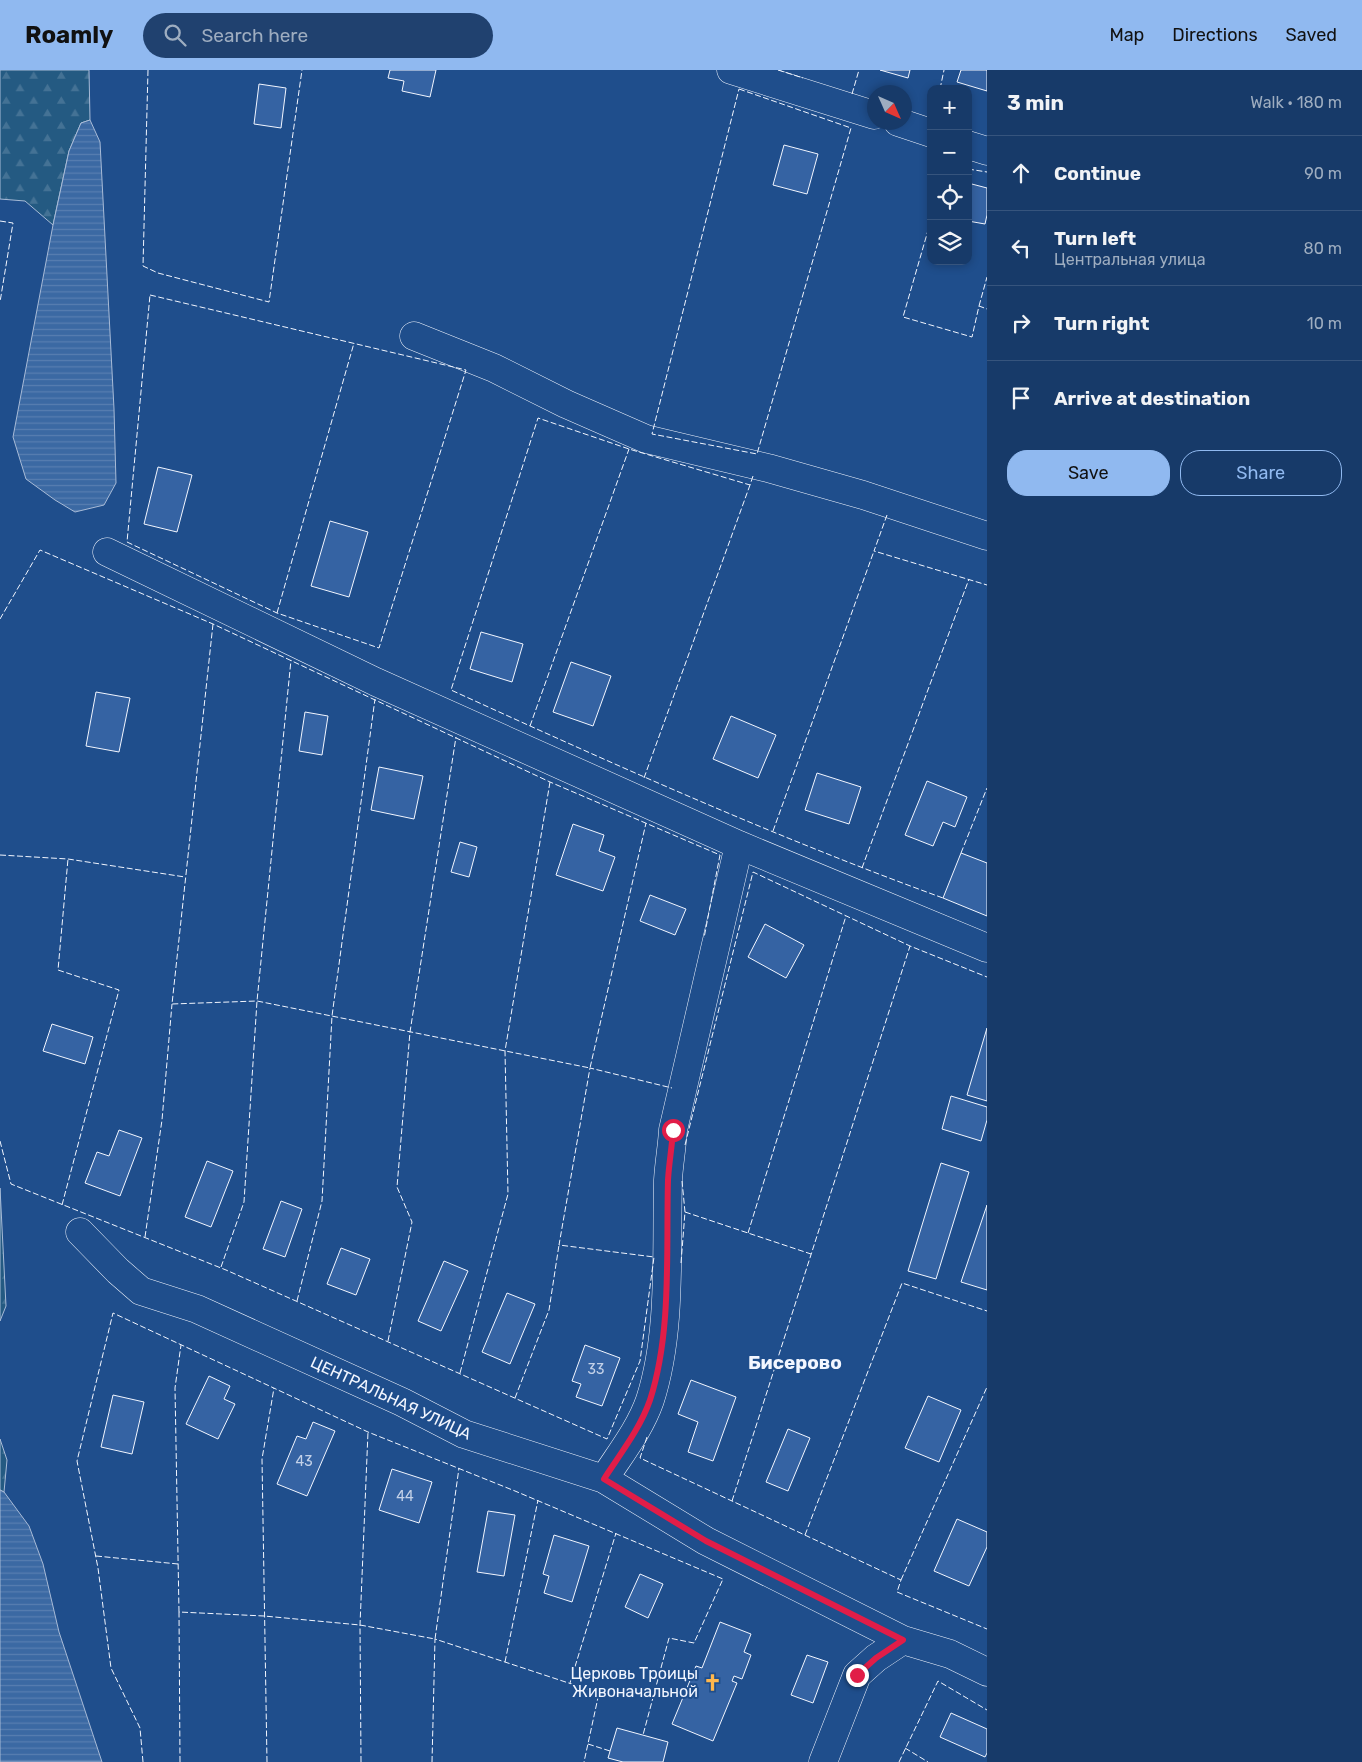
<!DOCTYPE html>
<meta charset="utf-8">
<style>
body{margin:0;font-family:Rubik,sans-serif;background:#20416f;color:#f1f3f6}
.controls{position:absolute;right:15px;top:15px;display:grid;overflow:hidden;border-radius:10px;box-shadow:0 2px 8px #0003}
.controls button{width:45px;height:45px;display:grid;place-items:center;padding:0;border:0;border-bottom:1px solid #36547d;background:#173a69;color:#f1f3f6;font:25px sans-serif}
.compass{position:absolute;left:867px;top:15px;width:45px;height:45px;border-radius:50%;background:#173a69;box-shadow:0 2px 8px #0003;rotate:135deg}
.stop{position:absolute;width:15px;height:15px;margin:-11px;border:4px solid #e11d48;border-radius:50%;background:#fff}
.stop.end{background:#e11d48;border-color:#fff;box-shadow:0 1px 5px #0008}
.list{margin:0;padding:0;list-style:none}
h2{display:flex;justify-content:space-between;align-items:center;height:65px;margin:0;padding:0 20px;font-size:21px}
h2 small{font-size:16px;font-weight:400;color:#9eadc0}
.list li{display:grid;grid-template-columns:32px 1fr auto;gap:15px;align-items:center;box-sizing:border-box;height:75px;padding:0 20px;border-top:1px solid #36547d}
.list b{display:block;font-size:19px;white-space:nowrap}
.list p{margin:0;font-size:16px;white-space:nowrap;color:#9eadc0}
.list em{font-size:16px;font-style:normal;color:#9eadc0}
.actions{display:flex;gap:10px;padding:15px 20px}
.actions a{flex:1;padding:11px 0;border:1px solid #90b9f0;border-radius:20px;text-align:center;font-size:18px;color:#90b9f0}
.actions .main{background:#90b9f0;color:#111}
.icon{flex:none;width:28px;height:28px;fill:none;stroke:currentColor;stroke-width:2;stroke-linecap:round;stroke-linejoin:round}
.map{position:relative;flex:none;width:987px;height:1692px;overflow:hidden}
header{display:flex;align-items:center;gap:30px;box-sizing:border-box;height:70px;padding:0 25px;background:#90b9f0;color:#111}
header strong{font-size:24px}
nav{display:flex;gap:28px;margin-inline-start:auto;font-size:18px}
.search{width:350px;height:45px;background:#20416f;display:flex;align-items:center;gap:12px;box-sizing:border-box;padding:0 18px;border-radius:28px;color:#9eadc0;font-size:19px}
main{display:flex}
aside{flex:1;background:#173a69}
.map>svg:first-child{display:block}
</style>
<header>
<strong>Roamly</strong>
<div class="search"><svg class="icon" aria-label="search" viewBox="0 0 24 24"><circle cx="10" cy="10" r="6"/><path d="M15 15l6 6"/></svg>Search here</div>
<nav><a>Map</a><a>Directions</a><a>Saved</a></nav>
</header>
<main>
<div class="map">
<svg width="987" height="1692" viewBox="0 0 987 1692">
<defs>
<pattern id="forest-firs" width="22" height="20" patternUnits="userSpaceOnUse" patternTransform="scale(1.25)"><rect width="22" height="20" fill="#245a82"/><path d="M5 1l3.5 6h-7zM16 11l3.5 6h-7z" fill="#447295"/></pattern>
<pattern id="water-rules" width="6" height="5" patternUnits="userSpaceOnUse" patternTransform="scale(1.25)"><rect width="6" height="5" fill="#3b69a3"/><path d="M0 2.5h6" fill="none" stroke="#587fb1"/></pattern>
</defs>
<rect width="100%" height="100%" fill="#1f4e8c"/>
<!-- forest -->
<path fill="url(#forest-firs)" stroke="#a8bbd7" d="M 0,0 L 89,0 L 90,50 L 81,53 L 69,81 L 53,155 L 25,131 L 0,129 Z
M 0,1118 L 6,1236 L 0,1251 Z
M 0,1369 L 7,1390 L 4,1422 L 0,1420 Z"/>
<!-- water -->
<path fill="url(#water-rules)" stroke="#a8bbd7" d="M 90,50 L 100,72 L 114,339 L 116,413 L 104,435 L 75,442 L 55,430 L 26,409 L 13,367 L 53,155 L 69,81 L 81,53 Z
M 0,1420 L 4,1422 L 29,1456 L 43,1494 L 59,1562 L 102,1692 L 0,1692 Z"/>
<!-- building -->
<path fill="#3563a3" stroke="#f2f6ff" d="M 390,0 L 436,0 L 430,27 L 402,21 L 404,11 L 388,8 Z
M 880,0 L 910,0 L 908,8 Z
M 961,0 L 987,0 L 987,21 L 957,12 Z
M 259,14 L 286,18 L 281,58 L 254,54 Z
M 784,75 L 818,84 L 807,124 L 773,115 Z
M 968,113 L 987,118 L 987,145 L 985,154 L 968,151 Z
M 158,397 L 192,405 L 177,462 L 144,454 Z
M 330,451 L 368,462 L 349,527 L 311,516 Z
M 481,562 L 523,574 L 512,612 L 470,599 Z
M 571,592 L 611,606 L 593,656 L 553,642 Z
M 96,622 L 130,628 L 119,682 L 86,676 Z
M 305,642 L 328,646 L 322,685 L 299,681 Z
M 731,646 L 776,665 L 758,708 L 713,689 Z
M 379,697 L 423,706 L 414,749 L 371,740 Z
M 817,703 L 861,717 L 849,754 L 805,740 Z
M 927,711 L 967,727 L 955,757 L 943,752 L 933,776 L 905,765 Z
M 573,754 L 604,765 L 599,781 L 615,787 L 603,821 L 556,805 Z
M 460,772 L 477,777 L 469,807 L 451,802 Z
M 961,783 L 987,793 L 987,846 L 943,828 Z
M 650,825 L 686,839 L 675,865 L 640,851 Z
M 765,854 L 804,875 L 786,908 L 748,887 Z
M 52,954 L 93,967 L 85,994 L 43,981 Z
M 987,958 L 987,1031 L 967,1025 Z
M 951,1026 L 987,1037 L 987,1050 L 981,1071 L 942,1059 Z
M 119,1060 L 142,1068 L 120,1126 L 85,1113 L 97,1082 L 109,1086 Z
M 207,1091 L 233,1101 L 211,1157 L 185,1147 Z
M 941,1093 L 969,1102 L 936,1209 L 908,1201 Z
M 281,1131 L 302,1139 L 285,1187 L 263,1179 Z
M 987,1135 L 987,1220 L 961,1212 Z
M 341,1178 L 370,1189 L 356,1225 L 327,1214 Z
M 444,1191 L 468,1201 L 441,1261 L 418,1251 Z
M 507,1223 L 535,1234 L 510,1294 L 482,1282 Z
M 585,1275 L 620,1288 L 602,1336 L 576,1327 L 581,1314 L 572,1311 Z
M 209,1306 L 230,1316 L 224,1329 L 235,1334 L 218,1369 L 186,1354 Z
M 691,1310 L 736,1327 L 713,1391 L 688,1382 L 698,1352 L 678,1344 Z
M 113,1325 L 144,1332 L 132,1384 L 101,1377 Z
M 928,1326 L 961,1340 L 939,1392 L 905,1378 Z
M 313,1352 L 335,1361 L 307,1426 L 277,1414 L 297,1366 L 306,1369 Z
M 788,1359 L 810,1368 L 788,1421 L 766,1412 Z
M 392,1399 L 432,1412 L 419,1453 L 379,1440 Z
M 488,1441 L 515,1445 L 504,1506 L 477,1502 Z
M 957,1449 L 987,1462 L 987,1477 L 969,1516 L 934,1501 Z
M 554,1465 L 589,1476 L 572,1532 L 544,1523 L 549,1506 L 543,1504 Z
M 640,1504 L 663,1514 L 648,1548 L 625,1537 Z
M 720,1552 L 751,1564 L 744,1582 L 751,1585 L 742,1609 L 734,1606 L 732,1611 L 737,1613 L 713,1671 L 672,1654 L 696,1596 L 702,1598 Z
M 807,1585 L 828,1592 L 813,1633 L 791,1625 Z
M 951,1643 L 987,1659 L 987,1683 L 985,1687 L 940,1667 Z
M 617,1658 L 668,1672 L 663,1692 L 623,1692 L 608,1688 Z"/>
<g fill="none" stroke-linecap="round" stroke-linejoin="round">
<defs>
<path id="minor" d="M 731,0 L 874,45
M 898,52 L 931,63
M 968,75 L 987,81
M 414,266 L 494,298 L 566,334 L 646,369 L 768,398 L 863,425 L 987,466
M 107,482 L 376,612 L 739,775 L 987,878
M 80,1162 L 118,1201 L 141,1221 L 197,1239 L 402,1332 L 464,1364 L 604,1409 L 706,1471 L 903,1570 L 950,1584 L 987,1602
M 604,1409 C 620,1384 640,1359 650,1330 C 672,1262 666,1181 668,1110 C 669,1093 672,1077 673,1060 L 739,775
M 823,1692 L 857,1605 L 876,1588 L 903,1570"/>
</defs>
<!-- minor casing -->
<use href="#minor" stroke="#f2f6ff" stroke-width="29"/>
<!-- minor -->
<use href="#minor" stroke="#1f4e8c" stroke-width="28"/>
<!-- fence -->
<path stroke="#f2f6ff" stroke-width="1" stroke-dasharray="6 2.5" stroke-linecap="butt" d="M 148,0 L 143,196 L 158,203 L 269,232 L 302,0
M 778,0 L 803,8
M 739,19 L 851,58 L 757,384 L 652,364 Z
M 940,19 L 944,0
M 852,24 L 859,0
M 968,99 L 987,102
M 931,150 L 903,247 L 972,267 L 979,236 L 987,239
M 0,151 L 13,153 L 0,232
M 150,225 L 466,300 L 379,578 L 277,543 L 127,472 Z
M 979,236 L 987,207
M 753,406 L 750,415 L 629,379 L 538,348 L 451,620 C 613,694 775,767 943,828
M 887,445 L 874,481 L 987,515
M 277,543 L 354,273
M 0,549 L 40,480 L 213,554 L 550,712 L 720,785 L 704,868
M 213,554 L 172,934 L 257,931 L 590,998 L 646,753
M 530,656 L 629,379
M 644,708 L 750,415
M 773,761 L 874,481
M 961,783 L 987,718
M 0,785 L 68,789 L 185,807
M 862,798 L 969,509
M 0,1071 L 11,1114 L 226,1200 L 607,1369 L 640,1291 L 654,1187 L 559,1175 L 590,998 L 672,1018
M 685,1075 L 753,802 L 910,876 L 987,907
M 62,1135 L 119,920 L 58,900 L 68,789
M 685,1142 L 811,1184
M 748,1163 L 846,846
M 145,1167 L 162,1050 L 172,934
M 681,1193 L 685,1142 L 682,1111
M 221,1197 L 244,1132 L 257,931 L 291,590
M 297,1231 L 322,1131 L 332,946 L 375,629
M 388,1271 L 412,1152 L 397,1117 L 410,962 L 456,667
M 460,1303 L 508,1124 L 505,981 L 550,712
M 515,1328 L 549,1240 L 559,1175
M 647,1367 L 640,1388 L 901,1510 L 897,1522 L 987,1559
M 732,1431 L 910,876
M 805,1465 L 902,1213 L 987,1241
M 96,1486 L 178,1494
M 901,1510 L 987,1317
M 179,1542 L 175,1318 L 181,1275
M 505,1592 L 538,1430
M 570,1613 L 616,1463
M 588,1674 L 610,1681
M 905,1678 L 928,1692
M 143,1692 L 140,1658 L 111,1598 L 98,1498 L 77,1391 L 113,1243 L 368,1362 L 515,1421 L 723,1509 L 694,1573 L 669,1568 L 643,1665
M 180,1692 L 179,1542 L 264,1546 L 360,1555 L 435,1569 L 459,1398
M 267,1692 L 262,1389 L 274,1318
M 361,1692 L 360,1555 L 368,1362
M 432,1692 L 435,1569 L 599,1623 L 584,1692
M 899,1692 L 938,1611 L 987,1640"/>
</g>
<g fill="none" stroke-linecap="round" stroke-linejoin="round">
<!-- route -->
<path stroke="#e11d48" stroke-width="6" d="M 673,1060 C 672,1077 669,1093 668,1110 C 666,1181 672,1262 650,1330 C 640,1359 620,1384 604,1409 L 706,1471 L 903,1570 L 876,1588 L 857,1605"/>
</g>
<!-- icons -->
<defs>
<symbol id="church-bare" viewBox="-9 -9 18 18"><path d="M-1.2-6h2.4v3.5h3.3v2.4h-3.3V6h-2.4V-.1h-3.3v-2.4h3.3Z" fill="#ffb74d" stroke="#1f4e8c" stroke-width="2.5" paint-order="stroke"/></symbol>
</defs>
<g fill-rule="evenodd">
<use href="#church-bare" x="700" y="1600" width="25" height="25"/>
</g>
<g text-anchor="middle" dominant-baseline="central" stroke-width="4" stroke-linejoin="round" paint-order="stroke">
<!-- number labels -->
<g font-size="14" fill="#c3d1e8">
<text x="596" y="1299">33</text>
<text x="304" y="1391">43</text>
<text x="405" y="1426">44</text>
</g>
<!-- street labels -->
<g font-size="16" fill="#f2f6ff" stroke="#1f4e8c">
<text transform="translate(391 1328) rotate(25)">ЦЕНТРАЛЬНАЯ УЛИЦА</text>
</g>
<!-- poi labels -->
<g font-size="16" fill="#f2f6ff" stroke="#1f4e8c" text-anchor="end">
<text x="698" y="1603">Церковь Троицы<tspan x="698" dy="18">Живоначальной</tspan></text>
</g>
<!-- quarter labels -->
<g font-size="19" font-weight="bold" fill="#f2f6ff" stroke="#1f4e8c">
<text x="795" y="1292">Бисерово</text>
</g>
</g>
</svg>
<div class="controls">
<button>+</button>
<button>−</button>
<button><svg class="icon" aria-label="locate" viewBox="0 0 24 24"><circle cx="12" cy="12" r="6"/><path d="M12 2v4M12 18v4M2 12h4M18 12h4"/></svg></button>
<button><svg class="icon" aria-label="layers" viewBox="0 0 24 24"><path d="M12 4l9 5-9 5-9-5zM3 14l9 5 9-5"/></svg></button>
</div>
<svg class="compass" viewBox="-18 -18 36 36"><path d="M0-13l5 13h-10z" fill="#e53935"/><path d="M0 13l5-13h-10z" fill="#9eadc0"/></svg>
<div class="stop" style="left:673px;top:1060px"></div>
<div class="stop end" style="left:857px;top:1605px"></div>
</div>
<aside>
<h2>3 min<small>Walk · 180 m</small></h2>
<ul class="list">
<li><svg class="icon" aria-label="ahead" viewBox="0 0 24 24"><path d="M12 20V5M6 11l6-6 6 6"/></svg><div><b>Continue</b></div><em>90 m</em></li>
<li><svg class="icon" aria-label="left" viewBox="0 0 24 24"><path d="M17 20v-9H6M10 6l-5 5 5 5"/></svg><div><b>Turn left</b><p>Центральная улица</p></div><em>80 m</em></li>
<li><svg class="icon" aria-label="right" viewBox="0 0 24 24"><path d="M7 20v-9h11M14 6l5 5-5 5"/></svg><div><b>Turn right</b></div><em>10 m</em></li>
<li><svg class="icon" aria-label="arrive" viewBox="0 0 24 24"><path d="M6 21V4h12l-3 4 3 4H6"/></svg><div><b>Arrive at destination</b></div></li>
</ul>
<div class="actions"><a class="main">Save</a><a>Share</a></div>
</aside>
</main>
